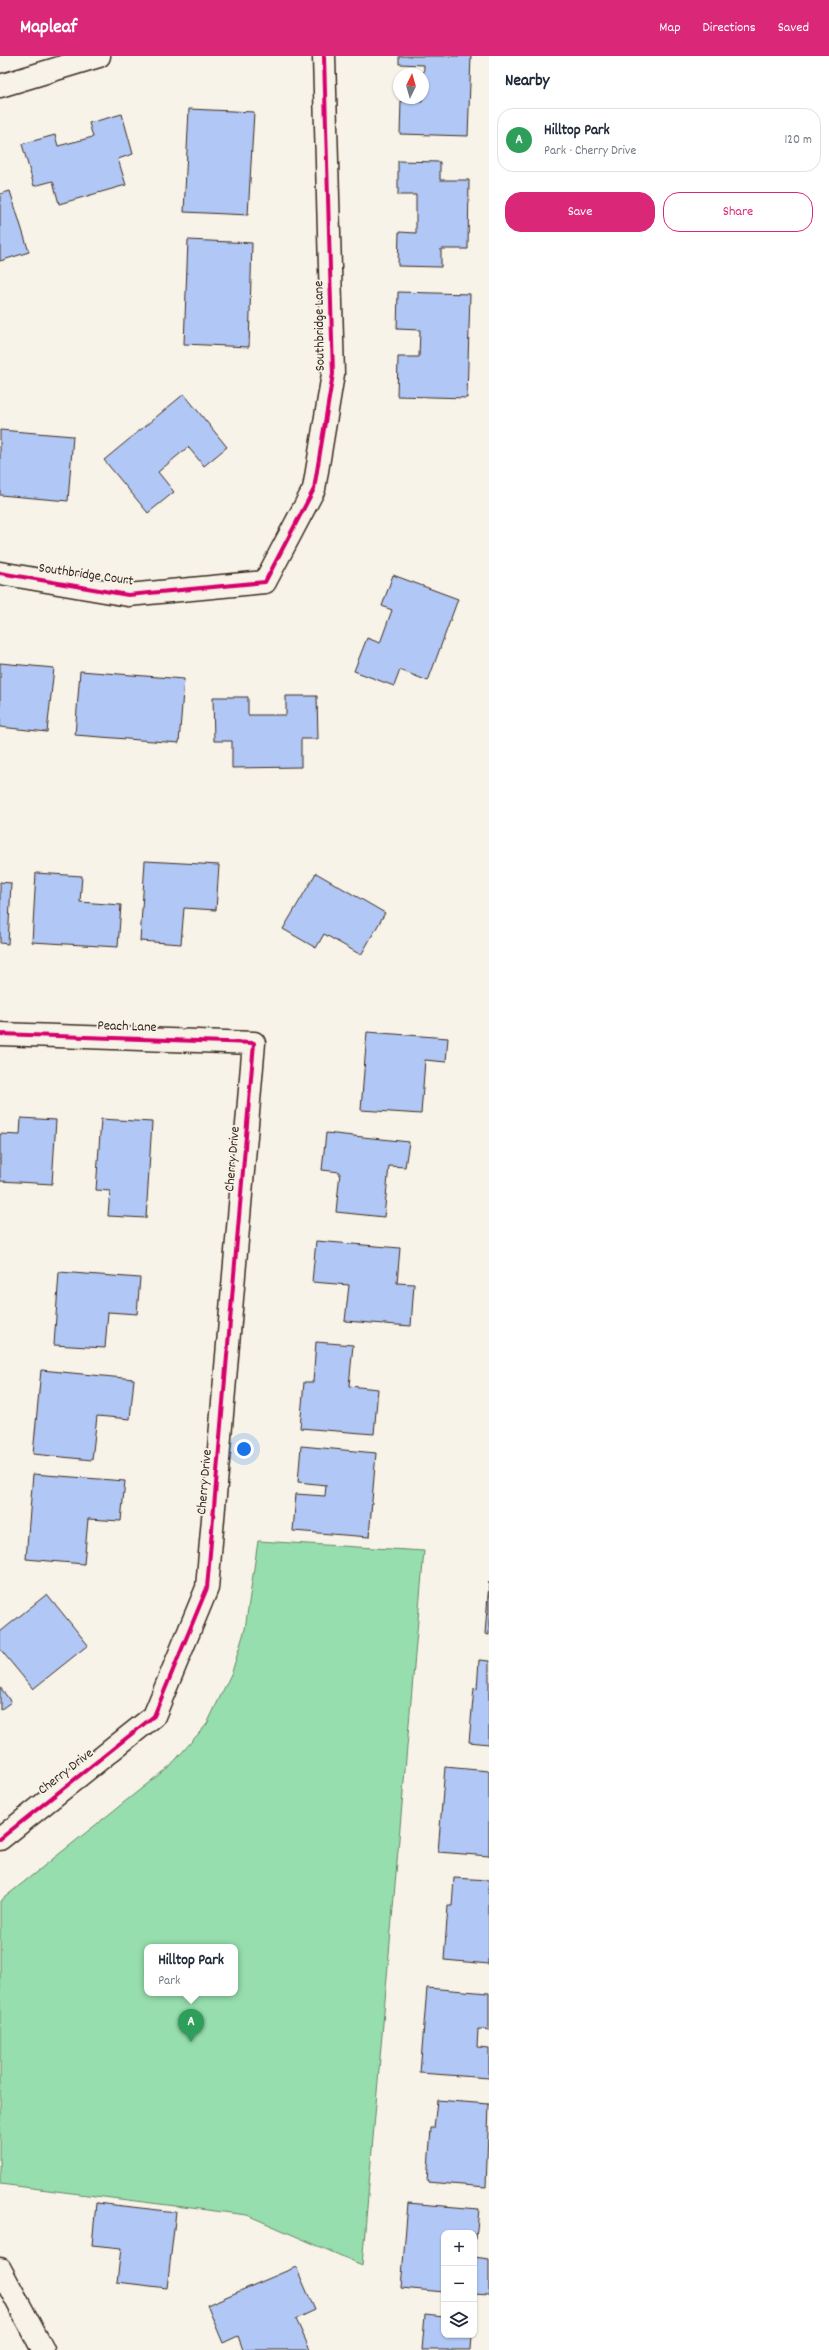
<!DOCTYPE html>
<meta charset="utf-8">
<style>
body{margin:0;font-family:Dekko,sans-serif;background:#f6f6f7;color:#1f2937}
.controls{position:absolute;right:12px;bottom:12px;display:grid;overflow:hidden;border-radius:8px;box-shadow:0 1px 3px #0004}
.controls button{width:36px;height:36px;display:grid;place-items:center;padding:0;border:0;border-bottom:1px solid #e0e1e3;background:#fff;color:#1f2937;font:20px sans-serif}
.compass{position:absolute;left:393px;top:12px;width:36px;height:36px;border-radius:50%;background:#fff;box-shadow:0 1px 3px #0004;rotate:5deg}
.you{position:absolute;left:244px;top:1393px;width:14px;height:14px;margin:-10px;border:3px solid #fff;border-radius:50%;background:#1a73e8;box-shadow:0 0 0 6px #1a73e833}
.badge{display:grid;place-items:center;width:26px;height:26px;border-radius:50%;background:#db2777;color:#fff;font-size:13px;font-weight:700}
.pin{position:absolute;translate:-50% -33px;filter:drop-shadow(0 1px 2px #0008)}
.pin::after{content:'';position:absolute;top:21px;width:14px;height:12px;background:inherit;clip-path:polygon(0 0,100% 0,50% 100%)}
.popup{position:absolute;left:144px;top:1888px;width:94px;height:52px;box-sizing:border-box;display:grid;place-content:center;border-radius:8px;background:#fff;filter:drop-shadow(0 1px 3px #0005);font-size:13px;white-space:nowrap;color:#747a83}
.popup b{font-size:15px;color:#1f2937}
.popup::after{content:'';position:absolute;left:50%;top:100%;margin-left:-8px;border:8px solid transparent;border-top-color:#fff}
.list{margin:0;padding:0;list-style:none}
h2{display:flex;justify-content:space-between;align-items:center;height:52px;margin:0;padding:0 16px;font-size:17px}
h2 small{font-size:13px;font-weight:400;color:#747a83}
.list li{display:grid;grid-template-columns:26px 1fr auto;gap:12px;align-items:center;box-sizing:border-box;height:64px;margin:0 8px 8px;padding:0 8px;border:1px solid #e0e1e3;border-radius:16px}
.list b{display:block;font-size:15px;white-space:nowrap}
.list p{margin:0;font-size:13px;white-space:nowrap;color:#747a83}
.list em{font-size:13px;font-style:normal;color:#747a83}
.actions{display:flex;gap:8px;padding:12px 16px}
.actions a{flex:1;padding:9px 0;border:1px solid #db2777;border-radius:16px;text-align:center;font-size:14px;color:#db2777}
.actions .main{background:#db2777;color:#fff}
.icon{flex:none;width:22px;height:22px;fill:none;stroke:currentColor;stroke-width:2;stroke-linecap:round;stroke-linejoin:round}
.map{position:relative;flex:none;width:489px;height:2294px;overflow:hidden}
header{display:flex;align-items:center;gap:24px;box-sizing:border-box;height:56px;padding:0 20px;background:#db2777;color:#fff}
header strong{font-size:19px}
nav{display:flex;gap:22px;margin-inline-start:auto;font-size:14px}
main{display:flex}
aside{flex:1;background:#fff}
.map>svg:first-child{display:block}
</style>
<header>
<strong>Mapleaf</strong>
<nav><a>Map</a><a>Directions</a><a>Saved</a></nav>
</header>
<main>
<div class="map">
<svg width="489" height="2294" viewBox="0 0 489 2294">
<rect width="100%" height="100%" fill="#f7f3e8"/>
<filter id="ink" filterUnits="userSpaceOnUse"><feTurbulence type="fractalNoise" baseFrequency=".025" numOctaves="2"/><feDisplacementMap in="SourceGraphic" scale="8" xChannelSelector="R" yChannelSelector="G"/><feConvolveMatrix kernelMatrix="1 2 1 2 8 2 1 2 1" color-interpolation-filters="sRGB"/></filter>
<g filter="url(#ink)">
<!-- green -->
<path fill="#96dead" stroke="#688466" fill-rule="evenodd" d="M 258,1485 L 424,1495 L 362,2209 L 247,2159 L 0,2128 L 0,1845 L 171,1709 L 207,1668 L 232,1616 L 245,1573 ZM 147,1891 L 235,1891 L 235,1937 L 147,1937 Z"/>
<!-- building -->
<path fill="#b1c7f5" stroke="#3b2a1e" d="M 399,0 L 471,0 L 468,80 L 400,78 L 401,45 L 422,46 L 424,9 L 399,8 Z
M 189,53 L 254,56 L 248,159 L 184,156 Z
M 122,58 L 133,98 L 118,103 L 126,129 L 59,148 L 53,125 L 34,130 L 22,88 L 55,79 L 58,90 L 93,81 L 89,67 Z
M 398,105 L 440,106 L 440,124 L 469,124 L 468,193 L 441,193 L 441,211 L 398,210 L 399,176 L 416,177 L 416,139 L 398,139 Z
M 10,135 L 29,196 L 0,205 L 0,138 Z
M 188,184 L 252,187 L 249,291 L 184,288 Z
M 398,236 L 470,238 L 467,342 L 397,340 L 398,301 L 419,301 L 420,274 L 397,273 Z
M 184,338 L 227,391 L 204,410 L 188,391 L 158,416 L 174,436 L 148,457 L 104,404 Z
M 0,374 L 73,380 L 68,445 L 0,439 Z
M 393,519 L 458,543 L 428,625 L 400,614 L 394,630 L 354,615 L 367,582 L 380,587 L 392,554 L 382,550 Z
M 0,607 L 54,612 L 47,676 L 0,671 Z
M 80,615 L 184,623 L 179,687 L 75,679 Z
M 286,640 L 317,640 L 318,683 L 301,683 L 301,711 L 232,712 L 232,685 L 214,685 L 213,641 L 248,641 L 248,659 L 286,659 Z
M 145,805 L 219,809 L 216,854 L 184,852 L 181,888 L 140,885 Z
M 36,817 L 82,820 L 80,846 L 121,849 L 118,891 L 32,886 Z
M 316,817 L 385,857 L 361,899 L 324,878 L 316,892 L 283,873 Z
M 0,826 L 11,827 L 8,888 L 0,887 Z
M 367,976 L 448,982 L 446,1006 L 425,1004 L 421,1058 L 361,1054 Z
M 21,1062 L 56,1064 L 52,1128 L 0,1125 L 0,1078 L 20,1079 Z
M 101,1063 L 152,1066 L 146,1162 L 108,1160 L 110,1135 L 96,1134 Z
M 326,1077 L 409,1086 L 405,1111 L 389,1110 L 384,1161 L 336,1156 L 340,1116 L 322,1114 Z
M 316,1185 L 400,1192 L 397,1227 L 414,1228 L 411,1270 L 345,1265 L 349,1229 L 312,1226 Z
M 59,1216 L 140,1222 L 137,1258 L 108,1256 L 105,1292 L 54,1289 Z
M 316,1286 L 353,1289 L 349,1330 L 378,1333 L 374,1378 L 300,1372 L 304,1326 L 313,1326 Z
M 41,1314 L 134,1323 L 130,1363 L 97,1360 L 92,1404 L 33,1398 Z
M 301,1390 L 376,1397 L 369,1481 L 293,1475 L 296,1438 L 325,1440 L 326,1429 L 298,1426 Z
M 33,1418 L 125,1425 L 121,1465 L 88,1463 L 84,1508 L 26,1503 Z
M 489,1526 L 489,1579 L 485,1578 Z
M 47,1538 L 88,1589 L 33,1633 L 0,1593 L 0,1576 Z
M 479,1604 L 489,1605 L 489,1688 L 469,1686 L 474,1632 L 477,1633 Z
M 0,1631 L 11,1646 L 0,1654 Z
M 445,1711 L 489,1715 L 489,1800 L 438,1796 Z
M 454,1822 L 489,1824 L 489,1908 L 444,1904 L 448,1850 L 452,1850 Z
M 427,1932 L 489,1937 L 489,1974 L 478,1973 L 477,1991 L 489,1992 L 489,2022 L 420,2017 Z
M 437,2044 L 489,2048 L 486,2131 L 427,2126 L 431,2072 L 434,2072 Z
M 96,2147 L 176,2156 L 167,2232 L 117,2226 L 121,2192 L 92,2189 Z
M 408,2147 L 479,2153 L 476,2183 L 474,2183 L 474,2177 L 444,2177 L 444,2236 L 401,2232 Z
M 474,2201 L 489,2203 L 489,2239 L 474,2238 Z
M 296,2211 L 315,2254 L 296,2263 L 310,2294 L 243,2294 L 238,2280 L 223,2287 L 207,2249 Z
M 425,2259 L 444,2261 L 444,2279 L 472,2279 L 471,2294 L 422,2294 Z"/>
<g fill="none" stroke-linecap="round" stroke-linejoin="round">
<defs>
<path id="street" d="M 0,30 L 99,0
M 0,517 L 128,539 L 265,526 L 314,433 L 333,318 L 324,0
M 0,978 L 254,987 L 207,1532 L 154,1660 L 0,1783
M 0,2213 L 43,2294"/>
</defs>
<!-- street casing -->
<use href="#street" stroke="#3b2a1e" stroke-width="25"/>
<!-- street -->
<use href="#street" stroke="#f7f3e8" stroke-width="22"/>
<defs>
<path id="cycleway" d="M 0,517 L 128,539 L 265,526 L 314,433 L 333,318 L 324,0
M 0,978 L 254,987 L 207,1532 L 154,1660 L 0,1783"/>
</defs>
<!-- cycleway casing -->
<use href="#cycleway" stroke="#f7f3e8" stroke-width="6"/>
<!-- cycleway -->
<use href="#cycleway" stroke="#d6006c" stroke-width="4"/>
</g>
</g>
<g text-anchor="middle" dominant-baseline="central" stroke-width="3.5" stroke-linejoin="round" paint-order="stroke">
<!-- street labels -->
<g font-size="14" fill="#3b2a1e" stroke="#f7f3e8">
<text transform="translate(320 270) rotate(-91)">Southbridge Lane</text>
<text transform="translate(86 519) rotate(8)">Southbridge Court</text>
<text transform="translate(127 971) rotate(2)">Peach Lane</text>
<text transform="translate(233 1103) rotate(-85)">Cherry Drive</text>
<text transform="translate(205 1426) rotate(-85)">Cherry Drive</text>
<text transform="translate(66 1716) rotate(-38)">Cherry Drive</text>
</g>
</g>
</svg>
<div class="controls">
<button>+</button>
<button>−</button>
<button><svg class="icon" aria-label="layers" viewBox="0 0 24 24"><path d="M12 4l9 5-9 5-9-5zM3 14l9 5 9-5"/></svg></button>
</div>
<svg class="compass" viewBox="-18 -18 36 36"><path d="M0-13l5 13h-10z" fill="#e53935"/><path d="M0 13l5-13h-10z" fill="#747a83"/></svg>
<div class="you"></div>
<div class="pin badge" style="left:191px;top:1986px;background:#2e9e5b">A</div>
<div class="popup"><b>Hilltop Park</b>Park</div>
</div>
<aside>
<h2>Nearby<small></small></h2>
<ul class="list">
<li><span class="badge" style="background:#2e9e5b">A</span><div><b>Hilltop Park</b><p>Park · Cherry Drive</p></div><em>120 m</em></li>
</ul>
<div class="actions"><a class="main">Save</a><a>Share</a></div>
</aside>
</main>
